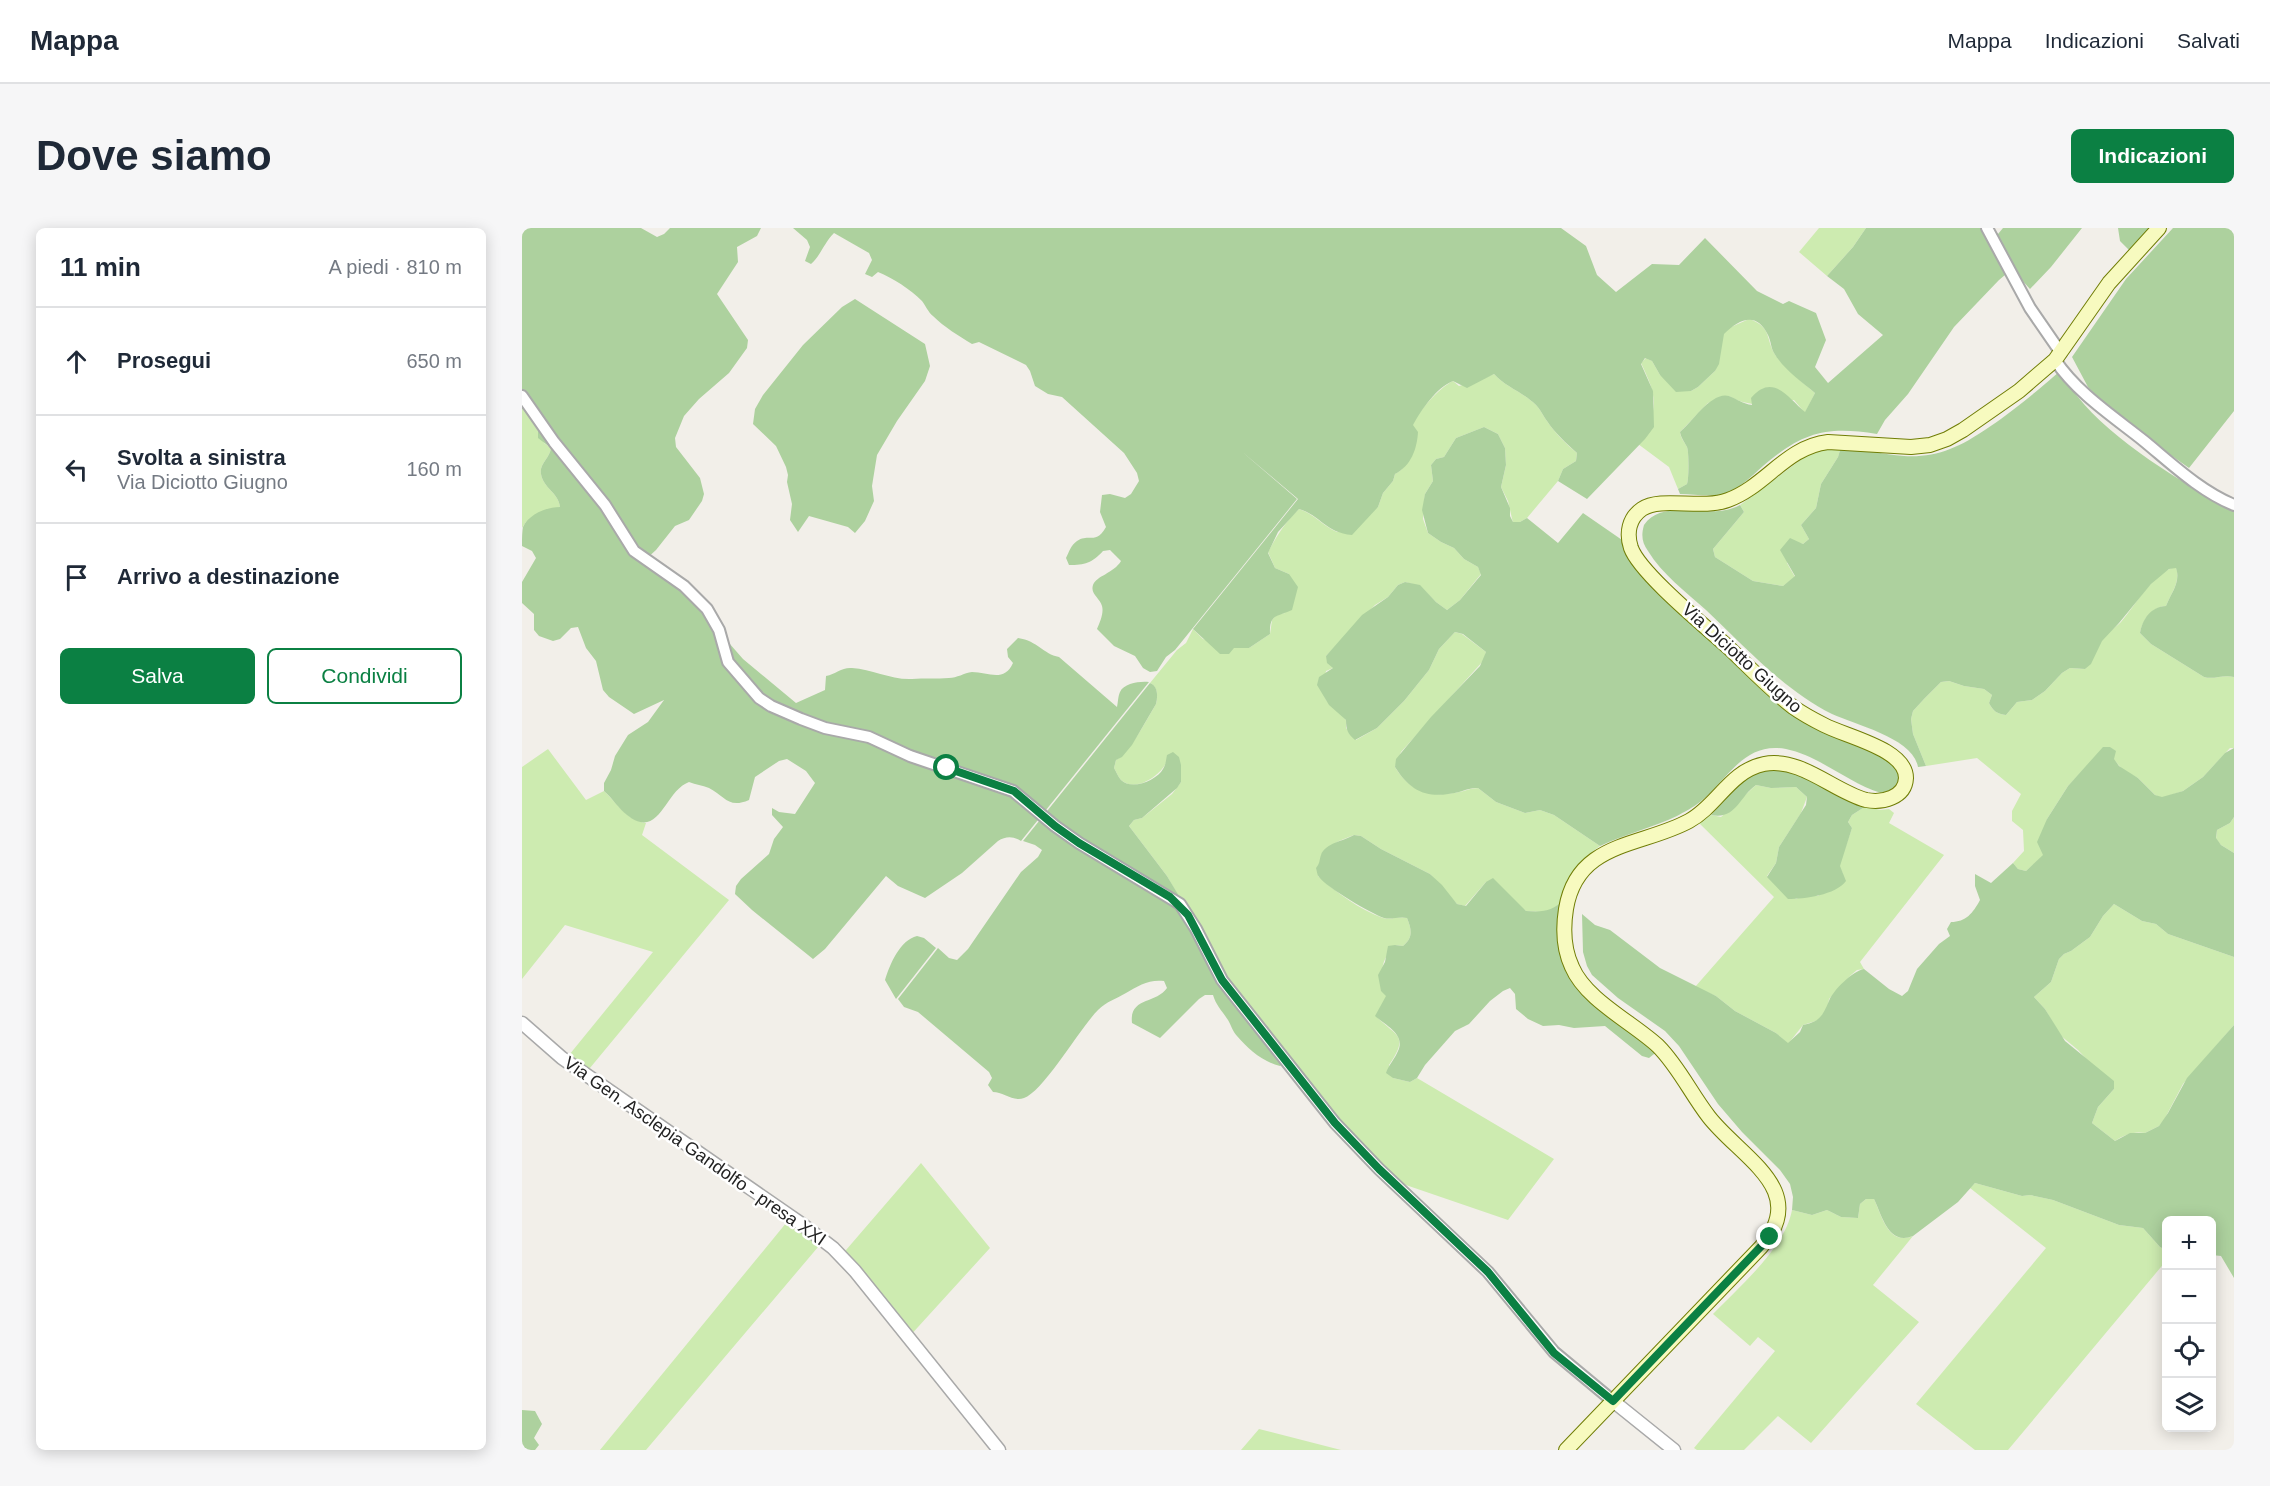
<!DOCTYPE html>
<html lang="it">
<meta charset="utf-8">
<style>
body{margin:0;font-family:Arial,sans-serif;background:#f6f6f7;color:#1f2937}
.controls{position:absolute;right:18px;bottom:18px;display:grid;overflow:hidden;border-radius:9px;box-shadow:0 3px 15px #0003}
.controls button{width:54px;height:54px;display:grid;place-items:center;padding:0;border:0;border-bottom:2px solid #e0e1e3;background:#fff;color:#1f2937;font:30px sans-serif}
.stop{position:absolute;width:18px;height:18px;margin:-14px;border:4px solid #0b8043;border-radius:50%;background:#fff}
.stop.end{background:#0b8043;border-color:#fff;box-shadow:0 2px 6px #0008}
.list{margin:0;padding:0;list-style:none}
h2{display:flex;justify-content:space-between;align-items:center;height:78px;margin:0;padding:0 24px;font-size:26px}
h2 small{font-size:20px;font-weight:400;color:#747a83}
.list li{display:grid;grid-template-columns:39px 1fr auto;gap:18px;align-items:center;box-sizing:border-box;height:108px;padding:0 24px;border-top:2px solid #e0e1e3}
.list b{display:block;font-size:22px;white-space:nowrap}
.list p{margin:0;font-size:20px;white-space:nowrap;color:#747a83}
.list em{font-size:20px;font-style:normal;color:#747a83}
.actions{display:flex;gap:12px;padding:18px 24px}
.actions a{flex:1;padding:14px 0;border:2px solid #0b8043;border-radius:9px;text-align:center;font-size:21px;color:#0b8043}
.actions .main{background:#0b8043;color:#fff}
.icon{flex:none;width:33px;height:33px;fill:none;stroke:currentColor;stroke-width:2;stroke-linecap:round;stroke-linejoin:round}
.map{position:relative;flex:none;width:1712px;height:1222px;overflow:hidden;border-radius:9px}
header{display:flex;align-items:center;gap:36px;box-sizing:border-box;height:84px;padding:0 30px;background:#fff;border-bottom:2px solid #e0e1e3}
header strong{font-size:28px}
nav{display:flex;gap:33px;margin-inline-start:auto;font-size:21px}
.intro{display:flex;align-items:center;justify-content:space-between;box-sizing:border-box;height:144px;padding:0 36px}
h1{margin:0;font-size:42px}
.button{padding:15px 27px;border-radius:9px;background:#0b8043;color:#fff;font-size:21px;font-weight:700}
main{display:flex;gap:36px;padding:0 36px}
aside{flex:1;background:#fff;border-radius:9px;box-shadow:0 3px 15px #0003}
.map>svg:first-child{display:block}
</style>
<header>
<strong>Mappa</strong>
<nav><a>Mappa</a><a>Indicazioni</a><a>Salvati</a></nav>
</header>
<div class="intro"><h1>Dove siamo</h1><a class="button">Indicazioni</a></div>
<main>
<aside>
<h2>11 min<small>A piedi · 810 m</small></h2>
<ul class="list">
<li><svg class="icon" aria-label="ahead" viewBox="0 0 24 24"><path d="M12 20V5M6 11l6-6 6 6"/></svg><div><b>Prosegui</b></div><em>650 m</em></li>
<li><svg class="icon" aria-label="left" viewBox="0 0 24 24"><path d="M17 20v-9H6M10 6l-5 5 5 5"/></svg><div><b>Svolta a sinistra</b><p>Via Diciotto Giugno</p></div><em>160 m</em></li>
<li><svg class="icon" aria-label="arrive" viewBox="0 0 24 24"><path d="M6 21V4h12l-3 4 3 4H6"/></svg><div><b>Arrivo a destinazione</b></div></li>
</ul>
<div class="actions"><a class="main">Salva</a><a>Condividi</a></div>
</aside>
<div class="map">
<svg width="1712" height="1222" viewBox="0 0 1712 1222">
<rect width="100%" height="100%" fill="#f2efe9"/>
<!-- grass -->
<path fill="#cdebb0" d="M 1297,0 L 1344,0 L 1331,19 L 1305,48 L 1277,24 Z
M 1227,91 C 1251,99 1243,112 1254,128 C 1265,142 1279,153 1293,165 L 1283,185 L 1272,172 C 1249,175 1228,181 1207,168 L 1186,175 L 1158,204 C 1159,211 1162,213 1165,219 C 1167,224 1167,250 1165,256 L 1156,261 L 1147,239 L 1116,216 C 1124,210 1125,205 1128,196 C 1136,169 1130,159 1119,135 L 1124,130 L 1130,133 L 1138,147 L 1169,163 L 1176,159 L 1193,143 L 1201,106 L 1207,100 Z
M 972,146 C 985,160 1001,164 1014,177 C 1019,182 1021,188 1025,193 C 1033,205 1044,216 1055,225 L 1054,233 L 1041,241 L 1036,253 L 1005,290 L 998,294 L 991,295 L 986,273 L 979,259 L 984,237 L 983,220 L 976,206 L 962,199 L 934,210 L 922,229 L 914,231 L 909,237 L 911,253 L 903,266 L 901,291 L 906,305 L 919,314 L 932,320 L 942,331 L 956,339 L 959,346 L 938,372 L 925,382 L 914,374 L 898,358 L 883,354 L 876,357 L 866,369 L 853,377 L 804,428 L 811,440 L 804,443 C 797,479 806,469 824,492 L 824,500 L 834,512 L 855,500 L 882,473 L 907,442 L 917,421 L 933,404 L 940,406 L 964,424 L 962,432 L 879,524 L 873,539 C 888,564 909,570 937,564 C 944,563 948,560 956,560 L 974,574 L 1003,585 L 1018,582 L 1032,587 L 1078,618 L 1066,627 L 1048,651 L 1043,670 L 1034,681 L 1019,684 L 1004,683 L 964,654 L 943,678 L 935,676 L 908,646 L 859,621 L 839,608 L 832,607 L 817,613 L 804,621 L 798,634 L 796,648 C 814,664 838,682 861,690 C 869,692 877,688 885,690 C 890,702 891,710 881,718 L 873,717 C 856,736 859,745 865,768 L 854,788 C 874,809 888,806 867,837 L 871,850 L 888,854 L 895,850 L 1032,931 L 986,992 L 878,955 L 818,895 L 712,766 L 645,648 L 607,598 L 612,592 L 620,590 L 650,566 L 659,554 L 659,537 L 644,535 C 638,548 613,565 599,552 C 596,549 594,543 592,540 L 594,532 C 608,524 625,491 634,476 C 636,468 636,459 628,455 L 655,422 L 664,415 L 671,401 L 681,411 L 712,420 L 727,420 L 748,406 L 750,392 L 755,386 L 763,385 L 767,346 L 753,340 L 746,324 C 755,308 763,294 777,281 C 791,285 801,298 815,304 L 856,279 L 861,265 L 871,253 L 873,246 C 893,235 886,219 890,199 C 894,185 918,159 931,153 L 937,158 L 958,152 Z
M 0,181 L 16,194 L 22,215 L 29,220 C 28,230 17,236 19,246 C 21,260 37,265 38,279 L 4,294 L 0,300 Z
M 1313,219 L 1319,219 L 1316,229 L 1299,256 L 1294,280 L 1279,297 L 1287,311 L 1281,316 L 1274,314 L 1265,335 L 1273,349 L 1261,358 L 1231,353 L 1193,329 L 1191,321 L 1222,284 L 1218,277 L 1285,227 Z
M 1654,339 C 1659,354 1649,365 1644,378 C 1630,379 1621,391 1618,405 L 1629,416 L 1682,449 C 1692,452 1701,446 1712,449 L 1712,520 L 1708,520 L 1681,549 L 1661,563 L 1640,570 L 1633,567 L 1616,550 L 1602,543 L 1592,532 L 1562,541 L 1546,558 L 1525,591 L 1522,627 L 1504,643 L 1496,641 L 1491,635 L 1502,623 L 1501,602 L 1490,593 L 1490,583 L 1499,566 L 1455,530 L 1404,538 L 1391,506 L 1389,491 L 1391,483 L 1402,471 L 1419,454 L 1427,453 L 1442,458 L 1462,461 L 1470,467 L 1467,475 C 1471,483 1475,486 1484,487 L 1495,474 L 1510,472 L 1523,463 L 1540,445 L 1548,440 L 1563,441 C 1569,432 1575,424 1579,413 C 1583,406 1593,400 1599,394 C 1613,378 1632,343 1654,339 Z
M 26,521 L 64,572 L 82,563 C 95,575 104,592 124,595 L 120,607 L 207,672 L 63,846 L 43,832 L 131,724 L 43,697 L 0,751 L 0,539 Z
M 1234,557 L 1249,560 L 1274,559 L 1285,569 L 1279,585 L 1257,619 L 1254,635 L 1245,648 L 1274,671 L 1281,668 L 1296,668 L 1321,646 L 1317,638 L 1330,600 L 1326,594 L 1330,587 L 1344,578 L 1358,582 L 1367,581 L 1372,585 L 1367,595 L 1422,627 L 1338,734 L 1342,741 L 1335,742 L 1329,747 L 1307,771 L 1306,779 L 1297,792 L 1281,797 L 1266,816 L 1254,805 L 1213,783 L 1194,768 L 1173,759 L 1252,669 L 1177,595 L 1189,587 L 1199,589 Z
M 1712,589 L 1712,625 L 1699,617 L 1694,611 L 1695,602 L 1708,595 Z
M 1592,676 L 1620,693 L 1634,696 L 1646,706 L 1712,729 L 1712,797 L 1661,856 L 1642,892 L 1637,898 L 1623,905 C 1611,903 1602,907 1593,913 L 1570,895 L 1576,879 L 1592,861 L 1556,822 L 1538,807 L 1523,781 L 1512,769 L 1529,754 L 1537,731 L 1542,726 L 1549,723 L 1568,709 L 1581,688 Z
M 399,935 L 468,1020 L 386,1110 L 318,1029 Z
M 1453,955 L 1500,968 L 1508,967 L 1531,972 L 1597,997 L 1621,1000 L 1638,1019 L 1644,1022 L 1644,1033 L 1486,1222 L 1453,1222 L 1394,1176 L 1524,1020 L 1448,960 Z
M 1344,971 L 1352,971 C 1360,988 1366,1018 1391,1008 L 1351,1057 L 1397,1094 L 1289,1215 L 1256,1188 L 1222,1222 L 1175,1222 L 1172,1220 L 1253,1123 L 1236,1109 L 1228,1118 L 1191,1086 C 1217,1059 1263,1020 1270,982 L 1290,987 L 1305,982 L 1319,989 L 1336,990 L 1338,976 Z
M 269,989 L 302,1012 L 124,1222 L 78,1222 Z
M 737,1201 L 819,1222 L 719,1222 Z"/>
<!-- forest -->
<path fill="#add19e" d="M 0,0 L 119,0 L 135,9 L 142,6 L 148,0 L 239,0 L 235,8 L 215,19 L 216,34 L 195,66 L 226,112 L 225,120 L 207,145 L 177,171 L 162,188 L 153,210 L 154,219 L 178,250 L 182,266 L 180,273 L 167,292 L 153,298 L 134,322 L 123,332 L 164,354 L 193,399 L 221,431 L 274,475 L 303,462 L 304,448 C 314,446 320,439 330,440 C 350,441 369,452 390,451 C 402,450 415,451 427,450 C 435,450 442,445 450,444 C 466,444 482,455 491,435 L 486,429 L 485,421 L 496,410 C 516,413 521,426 537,429 L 595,479 C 596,475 596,468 598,464 C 602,455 618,453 627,454 L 499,613 C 491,608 484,608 476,613 L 440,645 L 403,670 L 376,658 L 364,648 L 303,721 L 291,731 L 230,682 L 213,666 L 214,658 L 219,651 L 247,626 L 252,611 L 261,599 L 250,587 L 250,580 L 257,584 L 273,586 L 293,555 L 284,543 L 265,531 L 257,533 L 233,549 L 227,572 C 206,581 203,568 187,560 C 180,557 174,557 167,554 C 142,563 138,613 105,587 C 97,581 90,570 82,563 L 82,555 L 89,542 L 93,528 L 106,507 L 126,494 L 142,472 L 112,486 L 87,469 L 81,462 L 74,433 L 64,420 L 56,399 L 49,400 L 38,411 L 31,413 L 17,408 L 12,402 L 12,386 L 0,375 L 0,354 L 14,330 L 10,323 L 0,318 C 0,313 0,304 1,299 C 7,286 25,279 38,279 C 37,265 21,260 19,246 C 17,236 28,230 29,220 L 16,210 L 16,194 L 0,181 Z
M 271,0 L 1039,0 L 1064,18 L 1075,47 L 1094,64 L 1130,36 L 1157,37 L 1183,10 L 1235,63 L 1261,76 L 1267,73 L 1294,85 L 1304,112 L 1293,139 L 1306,155 L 1361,107 L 1336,86 L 1322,61 L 1305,48 L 1331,19 L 1344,0 L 1470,0 L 1476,6 L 1481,0 L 1560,0 L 1529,39 L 1508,61 L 1497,49 L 1490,45 L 1483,47 L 1477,52 L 1432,99 L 1386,166 L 1363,192 L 1355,206 C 1304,198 1281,204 1241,238 C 1230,248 1218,260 1204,265 C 1190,270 1173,266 1158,266 L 1156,261 L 1165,256 C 1167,250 1167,224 1165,219 C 1162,213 1159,210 1158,204 C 1170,194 1190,163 1207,168 C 1215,171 1221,176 1230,177 L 1229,170 C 1251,144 1266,170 1283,184 L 1293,165 C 1279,153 1262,142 1252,125 C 1249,120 1249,113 1246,107 C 1235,84 1218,90 1202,106 L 1197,136 L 1193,143 L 1176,159 L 1169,163 L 1154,164 L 1138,147 L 1130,133 L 1123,130 L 1119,136 L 1131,163 L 1132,199 L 1123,211 L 1065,271 L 1036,253 L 1041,241 L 1054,233 L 1055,225 C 1044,215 1033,205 1025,193 C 1021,188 1019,182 1014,177 C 1001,164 985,160 972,146 L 945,160 L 931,153 C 914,160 900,181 891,197 L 896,204 C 895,221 889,238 873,246 L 871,253 L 861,265 L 856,279 L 830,307 C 804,305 798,287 777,281 L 756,304 L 746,325 L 753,340 L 767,346 L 776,359 L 770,382 C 755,389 747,386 748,406 L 727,420 L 712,420 L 707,426 L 698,426 L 671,401 L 776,271 L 718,222 L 775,271 L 653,422 L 644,429 L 635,443 L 628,444 L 621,440 L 613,428 L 592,418 L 575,401 C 578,394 582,385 580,378 C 578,370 568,366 571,357 C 574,348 592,345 599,333 L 588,322 L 581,323 C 570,335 563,337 547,337 L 544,330 C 547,324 549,317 555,313 C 567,305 574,317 584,299 L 578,284 L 580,267 L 588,266 L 603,270 L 609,266 L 617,253 L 615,245 L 602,225 L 540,169 L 526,166 L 513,158 L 508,143 L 504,137 L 457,114 L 450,116 C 437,108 422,99 411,88 C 406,84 404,78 400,73 C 388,61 371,50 356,44 L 350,49 L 343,46 L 350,32 L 347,25 L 312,5 C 302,15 299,27 289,36 L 283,33 L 288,19 L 285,12 Z
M 1596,0 L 1627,0 L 1607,22 L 1598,13 Z
M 1651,0 L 1712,0 L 1712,183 L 1667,240 L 1591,186 L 1566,159 L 1550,129 L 1604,51 Z
M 333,71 L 403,116 L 408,138 L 403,153 L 375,193 L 355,227 L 350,258 L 352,273 L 343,293 L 333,305 L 326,299 L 287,288 L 276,304 L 268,292 L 270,276 L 265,254 L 266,247 L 264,239 L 254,218 L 231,196 L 233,181 L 241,167 L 281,117 L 320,79 Z
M 1540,141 C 1545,150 1549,161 1556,169 C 1588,210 1664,259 1712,281 L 1712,449 C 1701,446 1692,452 1682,449 L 1629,416 L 1618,405 C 1621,390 1629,379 1644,378 C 1649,365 1659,354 1654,340 L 1647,341 L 1629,356 L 1597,395 L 1580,413 L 1569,436 L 1563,441 L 1548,440 L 1540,445 L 1523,463 L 1510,472 L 1495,474 L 1484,487 C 1475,486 1471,483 1467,475 L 1470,467 L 1462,461 L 1442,458 L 1427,453 L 1419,454 L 1402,471 L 1391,483 L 1389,491 L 1391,506 L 1404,538 L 1396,539 C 1391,510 1334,497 1310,486 C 1264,464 1221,417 1184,382 C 1164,364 1140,346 1126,323 C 1120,315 1119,307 1122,297 C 1142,268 1187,294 1218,277 L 1222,284 L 1191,321 L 1193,329 L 1231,353 L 1261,358 L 1273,348 L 1258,322 L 1268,310 L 1281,316 L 1287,311 L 1279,297 L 1294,280 L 1299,256 L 1316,229 L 1319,219 C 1340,220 1361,227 1382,228 C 1397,229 1414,227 1428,221 C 1459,210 1515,164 1540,141 Z
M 962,199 L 976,206 L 983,220 L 984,237 L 979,259 L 988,280 L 988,288 L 991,294 L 998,294 L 1005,290 L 1036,315 L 1061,285 L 1103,314 L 1262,475 L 1367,529 L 1379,548 C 1374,558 1370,563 1359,565 C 1326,555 1298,528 1264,521 C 1221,513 1205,553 1178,574 C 1172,579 1162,584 1155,588 C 1130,600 1103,606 1078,618 L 1032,587 L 1018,582 L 1003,585 L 974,574 L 956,560 C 948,560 944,562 937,564 C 908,571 890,566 873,539 L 874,531 L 909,489 L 958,438 L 964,424 L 941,406 L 933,404 L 917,421 L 907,442 L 882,473 L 855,500 L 833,512 C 826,506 824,502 824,492 L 807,477 L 795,457 L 797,449 L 811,440 L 805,435 L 804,428 L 840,387 L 866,369 L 876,357 L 883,354 L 898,357 L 914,374 L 925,382 L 938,372 L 959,347 L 956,339 L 942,331 L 932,320 L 919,314 L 906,305 L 900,282 L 903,266 L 911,253 L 909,237 L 914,231 L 922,229 L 934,210 Z
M 628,455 C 636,458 636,468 634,476 L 610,517 L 600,529 L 594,532 L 592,540 C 594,543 596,549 599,552 C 610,563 635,552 641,541 C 644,536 644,532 645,527 L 651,524 L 657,529 L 659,537 L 659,554 L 655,560 L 620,590 L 612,592 L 607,598 L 645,648 L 657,668 L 672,703 L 723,778 L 746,799 L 765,834 L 758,838 C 741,834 726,821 715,808 C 711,804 709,797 706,792 C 700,783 694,777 691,767 L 683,767 L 677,771 L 638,810 L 610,795 C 607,769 634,776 645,760 L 642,753 C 627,751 616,758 604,765 C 594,771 585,773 576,782 C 558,800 521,864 502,870 C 491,874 481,864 471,864 L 466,857 L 470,850 L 467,844 L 396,784 L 382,779 L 376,771 L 416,720 L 427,730 L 435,732 L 446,721 L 499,644 L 516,629 L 520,622 L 513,617 L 501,613 Z
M 1581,519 L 1588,519 L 1594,523 L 1592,531 L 1597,538 L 1616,550 L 1633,567 L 1640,569 L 1661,563 L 1681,549 L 1703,525 L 1712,520 L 1712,589 L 1708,595 L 1695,602 L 1694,610 L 1699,617 L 1712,625 L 1712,729 L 1646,706 L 1634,696 L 1620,693 L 1592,676 L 1581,688 L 1568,709 L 1549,723 L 1542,726 L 1537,731 L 1529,754 L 1512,769 L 1523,781 L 1543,813 L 1592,853 L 1592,861 L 1576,879 L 1570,895 L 1593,913 L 1608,905 L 1623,905 L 1637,898 L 1646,885 L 1665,850 L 1712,797 L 1712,1050 L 1699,1028 L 1690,1027 L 1690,992 L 1644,992 L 1644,1022 L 1638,1019 L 1621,1000 L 1597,997 L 1531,972 L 1508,967 L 1500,968 L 1453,955 L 1436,974 L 1391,1008 C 1366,1018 1360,987 1352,971 L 1344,971 L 1338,976 L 1336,990 L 1319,989 L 1305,982 L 1290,987 L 1270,982 L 1271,969 L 1268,956 L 1258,942 L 1220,904 L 1196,876 L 1157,818 L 1143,803 L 1096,770 L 1070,747 L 1065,738 L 1061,724 L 1060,686 L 1073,697 L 1088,702 L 1138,740 L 1194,768 L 1213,783 L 1254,805 L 1266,815 L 1278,804 L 1281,797 C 1298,794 1301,787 1307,773 C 1311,762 1331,743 1342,741 L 1367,761 L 1380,768 L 1386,763 L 1395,741 L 1417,716 L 1428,708 L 1425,701 L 1429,694 C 1444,694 1451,685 1458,672 L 1453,658 L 1453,646 L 1469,655 L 1491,635 L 1496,641 L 1504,643 L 1521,627 L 1515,614 L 1525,591 L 1546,558 Z
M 1260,538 L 1344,578 L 1330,587 L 1326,594 L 1330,600 L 1318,638 L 1324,653 C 1314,667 1282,671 1266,671 L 1245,649 L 1254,635 L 1257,619 L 1284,577 L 1285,569 L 1274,559 L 1249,560 L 1234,557 C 1217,569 1214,592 1189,587 L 1218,555 L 1230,546 Z
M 832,607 L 839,608 L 859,621 L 908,646 L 920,657 L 935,676 L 944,678 L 964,654 L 971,650 L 1004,683 C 1021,684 1031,684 1043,670 L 1049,745 L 1137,822 L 1127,830 L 1120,828 L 1083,798 L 1052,800 L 1037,797 L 1021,798 L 1006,791 L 994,781 L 993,766 L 988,760 L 981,763 L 968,773 L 947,796 L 933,803 L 903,837 L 895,850 L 888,854 L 871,850 L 864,845 C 867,836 873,831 876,823 C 884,806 863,797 853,788 L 864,768 L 859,763 L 856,747 L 863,734 L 866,718 L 873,717 L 881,718 C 891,710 890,702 885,690 C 877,688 870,692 862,690 C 850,686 804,659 797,649 C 795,647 795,643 794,640 C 798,635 797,633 799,627 C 803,615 822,613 832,607 Z
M 395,708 L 402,710 L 414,720 L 374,771 L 363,752 C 368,736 378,712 395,708 Z
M 0,1182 L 13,1183 L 20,1196 L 12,1210 L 17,1217 L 13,1222 L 0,1222 Z"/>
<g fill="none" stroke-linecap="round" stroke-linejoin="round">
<defs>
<path id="minor" d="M 1465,0 L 1508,80 L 1539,125
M 1533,132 C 1555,165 1592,189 1622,213 C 1650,236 1678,263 1712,277
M 0,168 L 32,214 L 83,277 L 112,323 L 162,358 L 185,381 L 197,402 L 206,434 L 237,470 L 249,478 L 279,491 L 303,500 L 347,509 L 388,528 L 491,563 L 533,598 L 557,615 L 658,676 L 674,701 L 700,752 L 813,895 L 857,941 L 966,1044 L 1032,1124 L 1091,1173"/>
<path id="tertiary" d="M 0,795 L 40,830 L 281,997 L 311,1020 L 333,1043 L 477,1222
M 1091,1173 L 1152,1222"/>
<path id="secondary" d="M 1044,1222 L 1239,1019 C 1289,962 1219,930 1187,889 C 1169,866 1157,839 1136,818 C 1110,794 1064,772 1050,739 C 1042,722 1041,700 1044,681 C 1055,613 1119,619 1167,593 C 1195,578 1208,543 1242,536 C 1279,529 1311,563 1344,572 C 1360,575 1383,570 1384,550 C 1384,521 1325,509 1302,497 C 1292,492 1281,486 1271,479 C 1248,461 1227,439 1206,419 C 1184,399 1118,345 1109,320 C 1104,305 1107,290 1120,281 C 1139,268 1179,282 1206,272 C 1244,258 1264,219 1306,214 L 1389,219 L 1408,217 L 1425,211 L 1441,202 L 1497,163 L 1533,132 L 1587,55 L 1637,0"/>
</defs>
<!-- minor casing -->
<use href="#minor" stroke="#a9a9a9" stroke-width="14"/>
<!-- tertiary casing -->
<use href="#tertiary" stroke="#a9a9a9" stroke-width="15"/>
<!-- secondary casing -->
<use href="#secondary" stroke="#707d05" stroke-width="16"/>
<!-- minor -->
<use href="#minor" stroke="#fff" stroke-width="10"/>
<!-- tertiary -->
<use href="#tertiary" stroke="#fff" stroke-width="12"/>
<!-- secondary -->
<use href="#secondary" stroke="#f7fabf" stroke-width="14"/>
</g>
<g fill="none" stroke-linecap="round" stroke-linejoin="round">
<!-- route -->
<path stroke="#0b8043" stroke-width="8" d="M 425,540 L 492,563 L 533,598 L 557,615 L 648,669 L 666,687 L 700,752 L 813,895 L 857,941 L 966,1044 L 1032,1125 L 1091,1173 L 1248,1009"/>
</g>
<g text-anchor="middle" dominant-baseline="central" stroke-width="5" stroke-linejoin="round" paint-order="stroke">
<!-- street labels -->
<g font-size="18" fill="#222" stroke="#fff">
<text transform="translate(1220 430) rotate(42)">Via Diciotto Giugno</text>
<text transform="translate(173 923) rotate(35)">Via Gen. Asclepia Gandolfo - presa XXI</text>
</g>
</g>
</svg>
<div class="controls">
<button>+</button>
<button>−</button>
<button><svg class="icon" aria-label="locate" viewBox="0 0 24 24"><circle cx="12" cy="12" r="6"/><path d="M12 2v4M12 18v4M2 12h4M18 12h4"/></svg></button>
<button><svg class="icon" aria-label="layers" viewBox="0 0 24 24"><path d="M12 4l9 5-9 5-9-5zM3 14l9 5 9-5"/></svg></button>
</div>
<div class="stop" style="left:425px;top:540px"></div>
<div class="stop end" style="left:1248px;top:1009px"></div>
</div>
</main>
